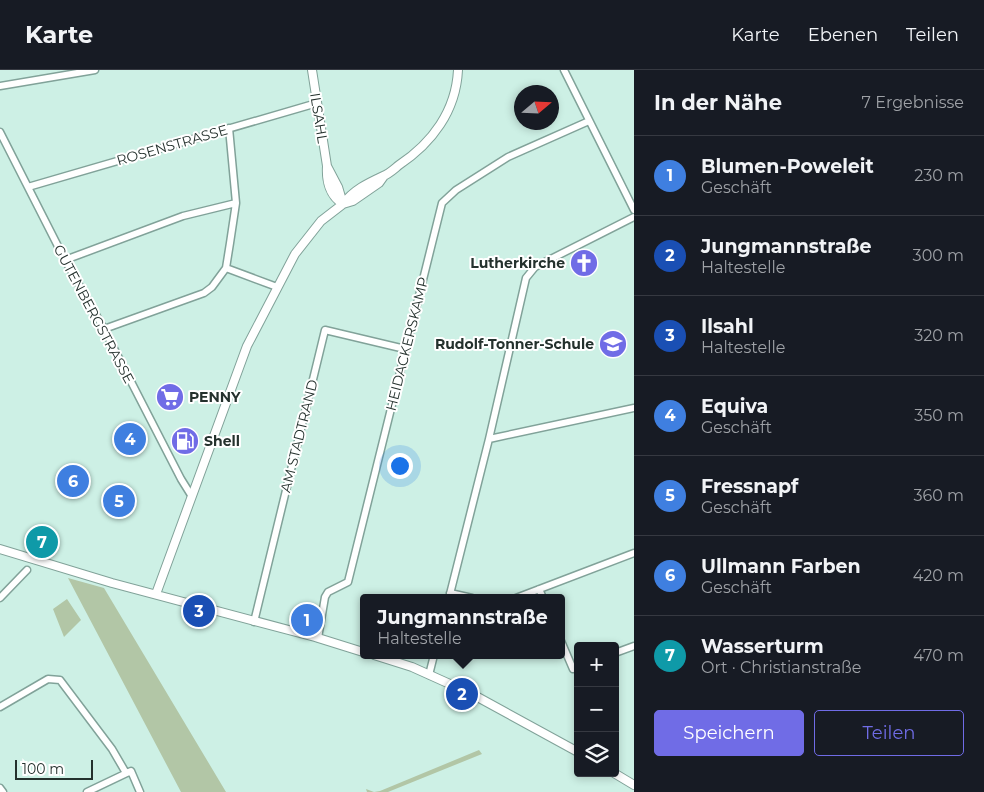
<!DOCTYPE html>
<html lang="de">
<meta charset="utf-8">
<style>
body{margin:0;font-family:Montserrat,sans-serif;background:#242831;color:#f1f3f6}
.controls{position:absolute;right:15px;bottom:15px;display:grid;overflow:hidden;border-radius:5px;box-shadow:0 2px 8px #0003}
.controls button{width:45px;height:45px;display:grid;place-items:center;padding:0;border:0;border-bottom:1px solid #363941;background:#171b24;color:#f1f3f6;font:25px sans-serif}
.compass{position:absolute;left:514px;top:15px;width:45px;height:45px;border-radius:50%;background:#171b24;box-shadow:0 2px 8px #0003;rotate:71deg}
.scale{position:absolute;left:15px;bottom:12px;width:78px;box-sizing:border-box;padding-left:5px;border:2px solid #24312d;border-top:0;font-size:14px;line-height:18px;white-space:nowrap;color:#24312d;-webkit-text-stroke:4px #fff;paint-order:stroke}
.you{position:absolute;left:399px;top:395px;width:18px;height:18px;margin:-12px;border:4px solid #fff;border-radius:50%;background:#1a73e8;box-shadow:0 0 0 8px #1a73e833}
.badge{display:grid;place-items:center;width:32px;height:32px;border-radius:50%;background:#706ce6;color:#fff;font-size:16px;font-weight:700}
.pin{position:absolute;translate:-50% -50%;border:2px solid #fff;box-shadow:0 1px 5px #0006}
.popup{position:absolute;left:360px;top:524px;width:205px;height:65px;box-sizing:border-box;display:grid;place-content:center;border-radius:5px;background:#171b24;filter:drop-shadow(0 1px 4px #0005);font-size:16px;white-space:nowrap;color:#9ea1a6}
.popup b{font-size:19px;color:#f1f3f6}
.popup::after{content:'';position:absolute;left:50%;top:100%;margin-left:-10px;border:10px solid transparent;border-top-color:#171b24}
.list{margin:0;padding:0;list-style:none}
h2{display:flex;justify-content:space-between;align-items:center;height:65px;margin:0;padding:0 20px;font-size:21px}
h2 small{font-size:16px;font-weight:400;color:#9ea1a6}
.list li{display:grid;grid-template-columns:32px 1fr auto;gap:15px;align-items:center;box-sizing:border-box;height:80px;padding:0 20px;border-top:1px solid #363941}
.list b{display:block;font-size:19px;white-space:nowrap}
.list p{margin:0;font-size:16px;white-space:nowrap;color:#9ea1a6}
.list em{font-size:16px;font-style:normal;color:#9ea1a6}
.actions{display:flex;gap:10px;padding:15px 20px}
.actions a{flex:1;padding:11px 0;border:1px solid #706ce6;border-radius:5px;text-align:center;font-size:18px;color:#706ce6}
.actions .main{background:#706ce6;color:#fff}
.icon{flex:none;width:28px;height:28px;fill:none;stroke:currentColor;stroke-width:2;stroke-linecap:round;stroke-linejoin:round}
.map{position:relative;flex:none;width:634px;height:722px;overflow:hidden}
header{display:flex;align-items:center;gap:30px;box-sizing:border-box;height:70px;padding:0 25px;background:#171b24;border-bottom:1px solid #363941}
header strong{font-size:24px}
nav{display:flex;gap:28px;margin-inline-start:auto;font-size:18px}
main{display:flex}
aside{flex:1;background:#171b24}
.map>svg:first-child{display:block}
</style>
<header>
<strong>Karte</strong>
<nav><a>Karte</a><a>Ebenen</a><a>Teilen</a></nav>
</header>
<main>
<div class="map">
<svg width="634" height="722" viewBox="0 0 634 722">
<rect width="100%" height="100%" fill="#cdf0e5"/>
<!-- green -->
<path fill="#b2c6a6" d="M 68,508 L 104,518 L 226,722 L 181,722 Z
M 67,529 L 81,550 L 64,567 L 53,539 Z
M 479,680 L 482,684 L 388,722 L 367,722 L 366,719 L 374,722 L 380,721 Z"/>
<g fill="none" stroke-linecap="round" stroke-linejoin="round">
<defs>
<path id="minor" d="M 564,0 L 634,140
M 0,16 L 95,0
M 0,62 L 65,190 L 104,259 L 181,409 L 191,425
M 28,117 L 317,33
M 65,190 L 183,146 L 236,133
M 226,198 L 277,217
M 104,259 L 204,223 L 212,217 L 226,198 L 230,173 L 236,133 L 229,58
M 489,369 L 634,338
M 539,519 L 543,528
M 450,523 L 472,528
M 0,528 L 27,500
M 449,528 L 489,369 L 526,208 L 535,197 L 634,147
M 516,528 L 634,483
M 254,552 L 325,260 L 405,279
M 318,568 L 325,527 L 328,522 L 348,512 L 442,133 L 456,120 L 508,87 L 589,51
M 561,571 L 573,599 L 578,597
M 615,583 L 634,576
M 429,605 L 434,585
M 0,637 L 48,609 L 60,610 L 112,679 L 126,703
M 0,718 L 3,722
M 87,722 L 131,701 L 140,722"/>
<path id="major" d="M 312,0 L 327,96 C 326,111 330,126 343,134
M 327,96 L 338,117 L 343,134
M 343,134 C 353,120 368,113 383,106 C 389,104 394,99 399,95 C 432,73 456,41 458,0
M 0,479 L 112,513 L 315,567 L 363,582
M 156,524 L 247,276 L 295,184 L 321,151 L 343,134 L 353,131 L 379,113 L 384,106
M 374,585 L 412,597 L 472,624 L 578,682
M 614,703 L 634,715"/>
</defs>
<!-- minor casing -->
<use href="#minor" stroke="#81a299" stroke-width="9"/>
<!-- major casing -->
<use href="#major" stroke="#81a299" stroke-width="10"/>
<!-- minor -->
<use href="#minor" stroke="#fff" stroke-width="6"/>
<!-- major -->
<use href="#major" stroke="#fff" stroke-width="8"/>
</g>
<!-- icons -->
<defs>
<symbol id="church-disc" viewBox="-11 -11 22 22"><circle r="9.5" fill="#706ce6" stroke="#fff"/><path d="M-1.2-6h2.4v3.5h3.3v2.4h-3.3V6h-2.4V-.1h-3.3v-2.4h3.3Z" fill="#fff"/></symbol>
<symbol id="school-disc" viewBox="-11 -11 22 22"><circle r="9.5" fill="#706ce6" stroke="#fff"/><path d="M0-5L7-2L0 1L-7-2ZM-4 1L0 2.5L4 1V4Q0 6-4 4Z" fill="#fff"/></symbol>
<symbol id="supermarket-disc" viewBox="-11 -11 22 22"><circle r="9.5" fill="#706ce6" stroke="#fff"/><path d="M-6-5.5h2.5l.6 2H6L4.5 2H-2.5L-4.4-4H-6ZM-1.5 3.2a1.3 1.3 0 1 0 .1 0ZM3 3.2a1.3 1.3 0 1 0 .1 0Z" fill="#fff"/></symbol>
<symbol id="fuel-disc" viewBox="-11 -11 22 22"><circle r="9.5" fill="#706ce6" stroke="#fff"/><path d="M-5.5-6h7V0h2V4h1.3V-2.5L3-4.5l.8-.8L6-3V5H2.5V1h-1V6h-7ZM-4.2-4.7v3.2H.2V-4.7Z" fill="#fff"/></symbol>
</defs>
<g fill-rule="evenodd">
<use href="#church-disc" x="568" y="177" width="32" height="32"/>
<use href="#school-disc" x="597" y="258" width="32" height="32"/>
<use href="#supermarket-disc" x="154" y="311" width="32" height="32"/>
<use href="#fuel-disc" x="169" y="355" width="32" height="32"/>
</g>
<g text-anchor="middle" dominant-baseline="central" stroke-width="4" stroke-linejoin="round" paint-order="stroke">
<!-- street labels -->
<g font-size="14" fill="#24312d" stroke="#fff">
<text transform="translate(319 48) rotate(81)">ILSAHL</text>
<text transform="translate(172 75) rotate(-16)">ROSENSTRASSE</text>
<text transform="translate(94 244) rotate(62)">GUTENBERGSTRASSE</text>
<text transform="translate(407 274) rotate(-76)">HEIDACKERSKAMP</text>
<text transform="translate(299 366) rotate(-76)">AM STADTRAND</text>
</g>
<!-- poi labels -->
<g font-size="14" font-weight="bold" fill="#24312d" stroke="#fff" text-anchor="end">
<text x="565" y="193">Lutherkirche</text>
<text x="594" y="274">Rudolf-Tonner-Schule</text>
<text x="189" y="327" text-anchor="start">PENNY</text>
<text x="204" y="371" text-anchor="start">Shell</text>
</g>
</g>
</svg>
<div class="controls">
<button>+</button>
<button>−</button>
<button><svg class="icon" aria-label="layers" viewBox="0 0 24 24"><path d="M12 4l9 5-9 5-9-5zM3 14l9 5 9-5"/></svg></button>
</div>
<svg class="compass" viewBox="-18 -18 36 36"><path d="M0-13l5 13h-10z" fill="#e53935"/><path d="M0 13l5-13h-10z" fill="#9ea1a6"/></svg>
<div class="scale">100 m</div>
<div class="you"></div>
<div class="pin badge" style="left:307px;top:550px;background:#3f7fe0">1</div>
<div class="pin badge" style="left:462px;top:624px;background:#1a4fb4">2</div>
<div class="popup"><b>Jungmannstraße</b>Haltestelle</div>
<div class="pin badge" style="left:199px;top:541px;background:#1a4fb4">3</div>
<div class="pin badge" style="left:130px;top:369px;background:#3f7fe0">4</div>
<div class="pin badge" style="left:119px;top:431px;background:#3f7fe0">5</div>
<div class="pin badge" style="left:73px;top:411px;background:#3f7fe0">6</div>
<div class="pin badge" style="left:42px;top:472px;background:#0f9aa8">7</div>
</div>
<aside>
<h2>In der Nähe<small>7 Ergebnisse</small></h2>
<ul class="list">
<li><span class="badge" style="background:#3f7fe0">1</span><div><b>Blumen-Poweleit</b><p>Geschäft</p></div><em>230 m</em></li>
<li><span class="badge" style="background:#1a4fb4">2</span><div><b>Jungmannstraße</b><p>Haltestelle</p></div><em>300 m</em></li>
<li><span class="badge" style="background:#1a4fb4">3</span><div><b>Ilsahl</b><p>Haltestelle</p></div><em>320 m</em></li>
<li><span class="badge" style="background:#3f7fe0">4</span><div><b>Equiva</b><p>Geschäft</p></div><em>350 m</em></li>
<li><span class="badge" style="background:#3f7fe0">5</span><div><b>Fressnapf</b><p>Geschäft</p></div><em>360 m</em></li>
<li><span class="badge" style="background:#3f7fe0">6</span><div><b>Ullmann Farben</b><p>Geschäft</p></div><em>420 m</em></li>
<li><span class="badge" style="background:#0f9aa8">7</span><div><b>Wasserturm</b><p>Ort · Christianstraße</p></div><em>470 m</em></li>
</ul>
<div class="actions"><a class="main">Speichern</a><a>Teilen</a></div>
</aside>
</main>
